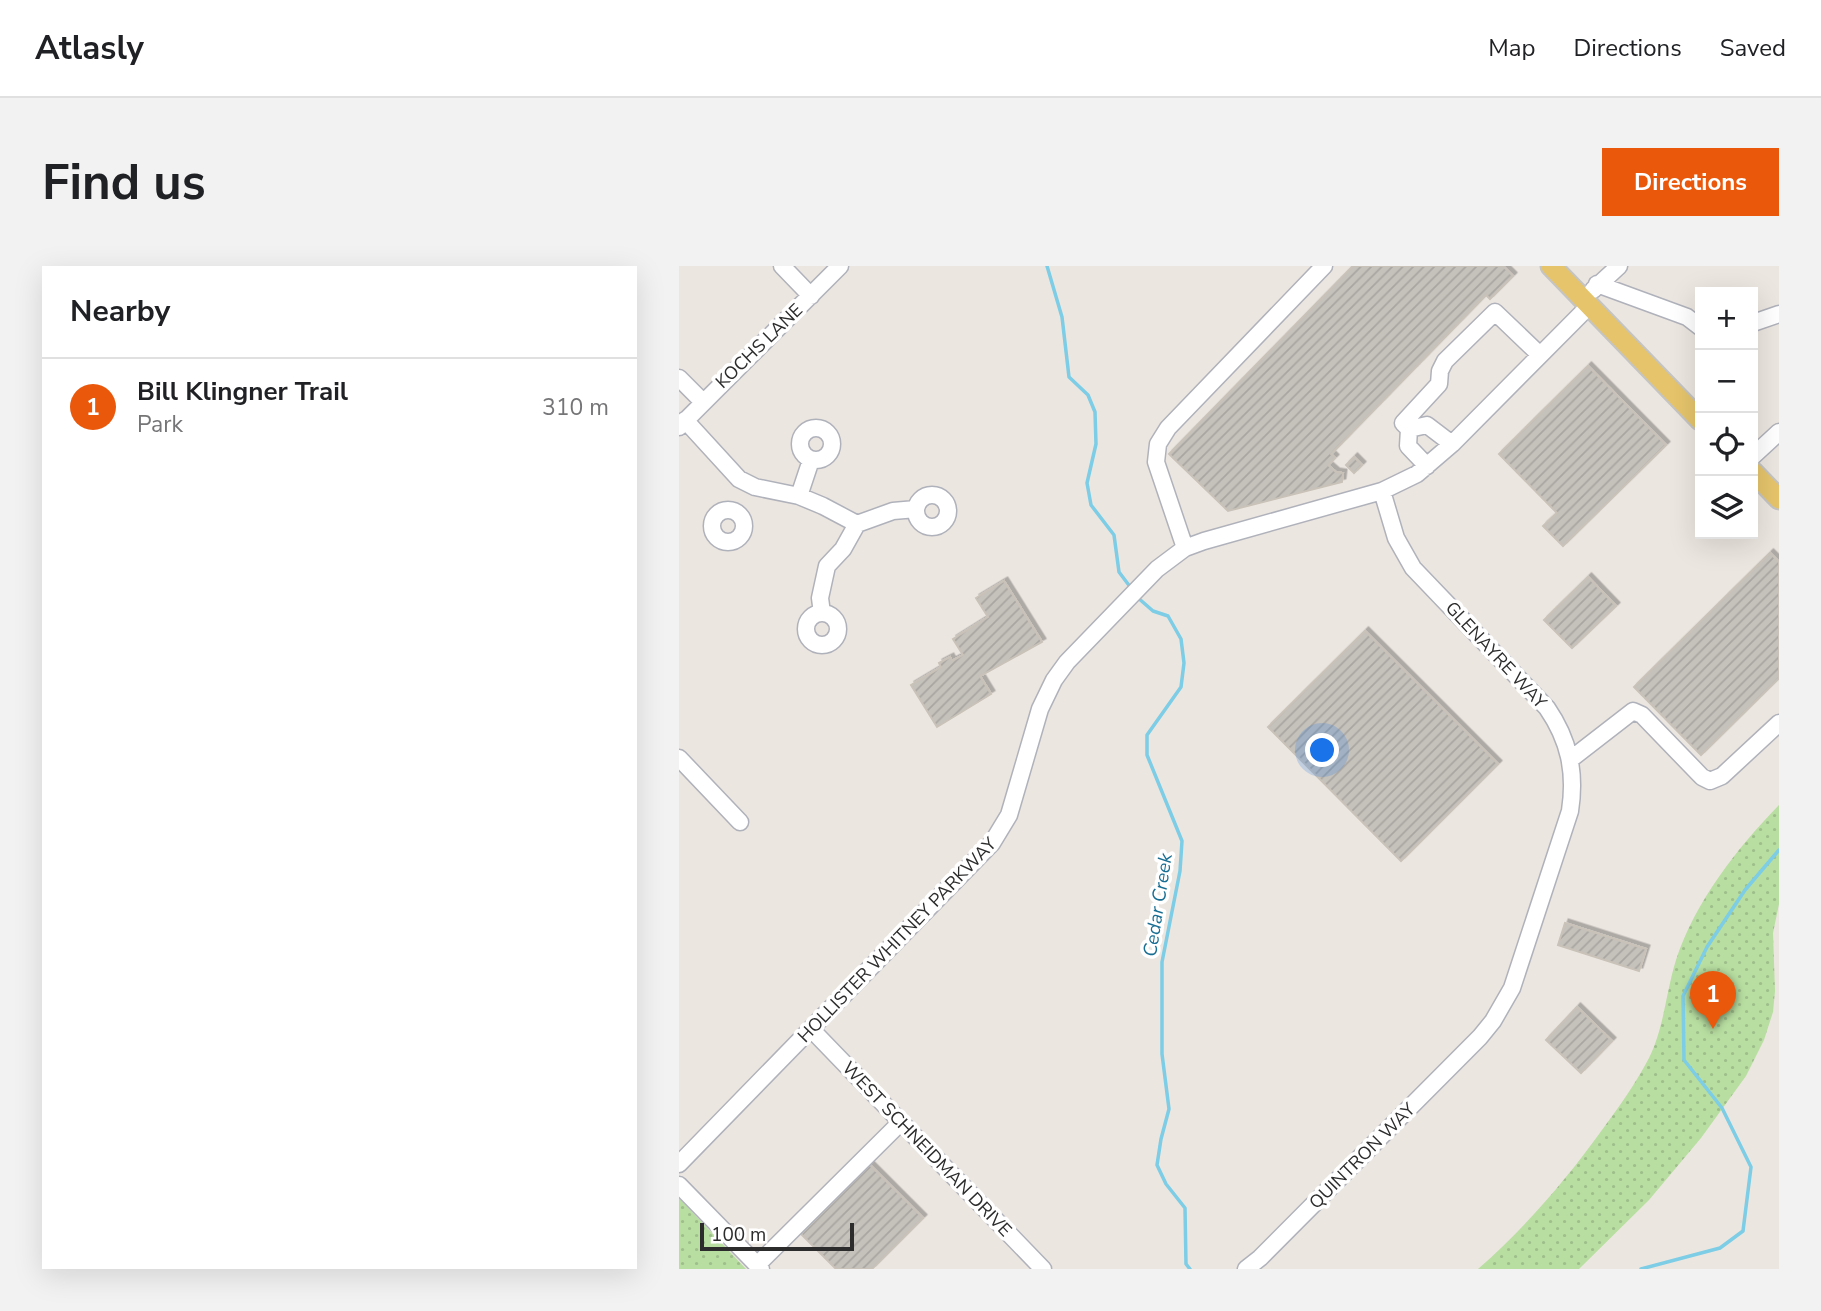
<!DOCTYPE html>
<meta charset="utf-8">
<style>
body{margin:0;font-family:"Nunito Sans",sans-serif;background:#f2f2f2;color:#202124}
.controls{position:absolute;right:21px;top:21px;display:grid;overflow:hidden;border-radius:0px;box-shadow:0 7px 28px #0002}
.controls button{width:63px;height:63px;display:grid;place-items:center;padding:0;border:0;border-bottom:2px solid #e0e0e0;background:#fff;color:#202124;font:35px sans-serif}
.scale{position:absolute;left:21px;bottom:18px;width:154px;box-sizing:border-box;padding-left:7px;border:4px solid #2c2c2c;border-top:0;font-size:19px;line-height:24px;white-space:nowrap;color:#2c2c2c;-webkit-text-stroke:5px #fff;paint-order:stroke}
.you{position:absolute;left:644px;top:485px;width:24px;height:24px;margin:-18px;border:5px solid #fff;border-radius:50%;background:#1a73e8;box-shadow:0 0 0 10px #1a73e833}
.badge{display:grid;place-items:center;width:46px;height:46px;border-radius:50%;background:#ea580c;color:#fff;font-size:23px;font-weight:700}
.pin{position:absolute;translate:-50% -58px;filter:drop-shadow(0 2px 4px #0008)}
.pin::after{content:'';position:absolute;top:37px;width:24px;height:21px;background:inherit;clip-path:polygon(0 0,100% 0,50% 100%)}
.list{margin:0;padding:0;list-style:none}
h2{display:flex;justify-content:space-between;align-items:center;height:91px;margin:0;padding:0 28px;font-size:30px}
h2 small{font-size:23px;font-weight:400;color:#757577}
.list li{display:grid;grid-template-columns:46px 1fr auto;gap:21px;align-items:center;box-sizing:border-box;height:98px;padding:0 28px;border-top:2px solid #e0e0e0}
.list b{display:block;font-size:26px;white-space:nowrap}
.list p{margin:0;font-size:23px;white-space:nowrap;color:#757577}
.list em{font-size:23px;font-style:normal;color:#757577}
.icon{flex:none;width:38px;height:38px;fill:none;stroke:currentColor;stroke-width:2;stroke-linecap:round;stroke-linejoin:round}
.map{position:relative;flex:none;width:1100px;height:1003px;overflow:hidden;border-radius:0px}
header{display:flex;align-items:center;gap:42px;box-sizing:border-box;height:98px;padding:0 35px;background:#fff;border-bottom:2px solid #e0e0e0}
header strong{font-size:33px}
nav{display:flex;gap:38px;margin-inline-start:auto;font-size:24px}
.intro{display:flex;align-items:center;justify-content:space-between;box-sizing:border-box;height:168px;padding:0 42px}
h1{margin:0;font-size:49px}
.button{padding:18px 32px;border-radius:0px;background:#ea580c;color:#fff;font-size:24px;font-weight:700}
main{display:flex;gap:42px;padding:0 42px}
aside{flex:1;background:#fff;border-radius:0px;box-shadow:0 7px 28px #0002}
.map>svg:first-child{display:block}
</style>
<header>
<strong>Atlasly</strong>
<nav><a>Map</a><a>Directions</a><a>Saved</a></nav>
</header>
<div class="intro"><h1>Find us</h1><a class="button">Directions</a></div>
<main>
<aside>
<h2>Nearby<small></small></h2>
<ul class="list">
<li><span class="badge">1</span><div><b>Bill Klingner Trail</b><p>Park</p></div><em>310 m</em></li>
</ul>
</aside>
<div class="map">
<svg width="1100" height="1003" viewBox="0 0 1100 1003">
<defs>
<pattern id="park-dots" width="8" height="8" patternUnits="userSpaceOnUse" patternTransform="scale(1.75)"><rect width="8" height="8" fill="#b8dea1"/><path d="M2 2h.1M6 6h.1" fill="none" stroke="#9ebf8b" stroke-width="1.8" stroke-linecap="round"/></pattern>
<pattern id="building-hatch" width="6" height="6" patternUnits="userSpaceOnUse" patternTransform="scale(1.75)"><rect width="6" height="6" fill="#c5c1bb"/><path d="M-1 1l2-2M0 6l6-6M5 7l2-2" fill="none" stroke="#a9a6a1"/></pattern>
<filter id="shadow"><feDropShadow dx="3.5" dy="-3.5" stdDeviation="0" flood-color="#0004"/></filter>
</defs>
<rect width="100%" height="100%" fill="#ece6e0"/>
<!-- park -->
<path fill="url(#park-dots)" d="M 1100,539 L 1100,638 L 1094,667 L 1096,725 L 1094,746 L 1085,774 L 1067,810 L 1022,872 L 970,934 L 900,1003 L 799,1003 C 846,962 887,914 923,864 C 940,841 957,817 970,792 C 985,762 987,726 997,694 C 1016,636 1058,582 1100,539 Z
M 0,932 L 67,1003 L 0,1003 Z"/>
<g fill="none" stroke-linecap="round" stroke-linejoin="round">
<!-- stream -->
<path stroke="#7ccde5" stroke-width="3.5" d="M 368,0 L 383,51 L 390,111 L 409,129 L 416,146 L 417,178 L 408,217 L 412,239 L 435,269 L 440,306 L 452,322
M 458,331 L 474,345 L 489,350 L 502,373 L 505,397 L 502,421 L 468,469 L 468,489 L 503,575 L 501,605 L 483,696 L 483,788 L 490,843 L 482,873 L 478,899 L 487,918 L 506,942 L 507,998 L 511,1003
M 962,1003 L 1041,982 L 1064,965 L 1072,901 L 1043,842 L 1005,794 L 1004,730 L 1028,681 L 1066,624 L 1100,584"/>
</g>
<!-- building -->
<path fill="url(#building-hatch)" stroke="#c8c2b9" stroke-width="2" filter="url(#shadow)" d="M 674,0 L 824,0 L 834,10 L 811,33 L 807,29 L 652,188 L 656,192 L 649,199 L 657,206 L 664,207 L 663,216 L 549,245 L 490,188 Z
M 909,100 L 987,179 L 884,280 L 864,260 L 878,247 L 820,188 Z
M 675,191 L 683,199 L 675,207 L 667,199 Z
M 1091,287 L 1100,296 L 1100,412 L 1022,489 L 955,421 Z
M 909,311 L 937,340 L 893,382 L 865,354 Z
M 325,315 L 363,376 L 301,410 L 312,428 L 258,461 L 232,419 L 262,401 L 260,397 L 271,391 L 273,395 L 284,389 L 274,373 L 309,351 L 297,332 Z
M 686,365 L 819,498 L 722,595 L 589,461 Z
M 886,657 L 967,683 L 960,705 L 879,679 Z
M 898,741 L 933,775 L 902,807 L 867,774 Z
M 191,899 L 244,952 L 193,1003 L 157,1003 L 122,968 Z"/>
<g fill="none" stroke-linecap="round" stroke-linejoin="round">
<defs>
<path id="minor" d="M 103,0 L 132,30
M 918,18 L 1008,51 L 1021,61
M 914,24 L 940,0
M 1074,57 L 1100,48
M 0,112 L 24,136
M 6,154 L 60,213 L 76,221 L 120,230 L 144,240 L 178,258
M 0,161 L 161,0
M121 178a16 16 0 1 1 32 0a16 16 0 1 1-32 0Z
M 730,163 L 748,159 L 773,178
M 1074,190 L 1100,166
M 748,200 L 729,180 L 730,163 L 724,157 L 760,118 L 761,105 L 766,95 L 816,46 L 861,89
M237 245a16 16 0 1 1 32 0a16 16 0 1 1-32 0Z
M 120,230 L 132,194
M33 260a16 16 0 1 1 32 0a16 16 0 1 1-32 0Z
M 178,258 L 214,245 L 237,243
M 506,282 L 477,196 L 479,178 L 489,162 L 645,0
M 143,347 L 141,332 L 148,300 L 164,283 L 178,258
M127 363a16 16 0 1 1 32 0a16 16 0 1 1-32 0Z
M 0,492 L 61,556
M 892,493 L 954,445 L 963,449 L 1023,511 L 1031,515 L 1043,510 L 1100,457
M 133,764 L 364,1003
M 0,898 L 313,577 L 330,549 L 361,443 L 375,414 L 388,396 L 478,303 L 506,282 L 525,275 L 703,225 L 738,208 L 773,178 L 911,39
M 0,919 L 82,1003
M 78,999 L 222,856
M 567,1003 L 581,992 L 801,771 L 814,755 L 833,722 L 891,545 C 897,506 890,474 868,442 L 734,302 L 717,272 L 703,225"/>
<path id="major" d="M 872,0 L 1021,154
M 1074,206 L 1100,233"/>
</defs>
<!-- minor casing -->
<use href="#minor" stroke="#b0b2bb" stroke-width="19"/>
<!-- major casing -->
<use href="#major" stroke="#c4c4c4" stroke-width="23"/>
<!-- minor -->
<use href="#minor" stroke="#fff" stroke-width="16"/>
<!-- major -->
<use href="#major" stroke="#e5c46b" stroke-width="19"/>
</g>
<g text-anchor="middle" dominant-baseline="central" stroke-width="7" stroke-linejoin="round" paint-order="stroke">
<!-- street labels -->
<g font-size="18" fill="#2c2c2c" stroke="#fff">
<text transform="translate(80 80) rotate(-44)">KOCHS LANE</text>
<text transform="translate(817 389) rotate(47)">GLENAYRE WAY</text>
<text transform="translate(218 674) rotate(-46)">HOLLISTER WHITNEY PARKWAY</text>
<text transform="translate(248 883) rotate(46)">WEST SCHNEIDMAN DRIVE</text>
<text transform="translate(683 890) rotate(-45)">QUINTRON WAY</text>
</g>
<!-- water labels -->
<g font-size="19" font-style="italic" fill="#196e93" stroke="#fff">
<text transform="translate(479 639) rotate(-81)">Cedar Creek</text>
</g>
</g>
</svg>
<div class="controls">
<button>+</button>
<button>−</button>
<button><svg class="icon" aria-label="locate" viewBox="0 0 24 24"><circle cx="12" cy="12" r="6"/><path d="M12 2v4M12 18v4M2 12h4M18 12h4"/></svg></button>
<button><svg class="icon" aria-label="layers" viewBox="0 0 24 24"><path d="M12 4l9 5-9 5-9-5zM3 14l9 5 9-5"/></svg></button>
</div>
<div class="scale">100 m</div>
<div class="you"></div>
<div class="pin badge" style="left:1034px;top:763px">1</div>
</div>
</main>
